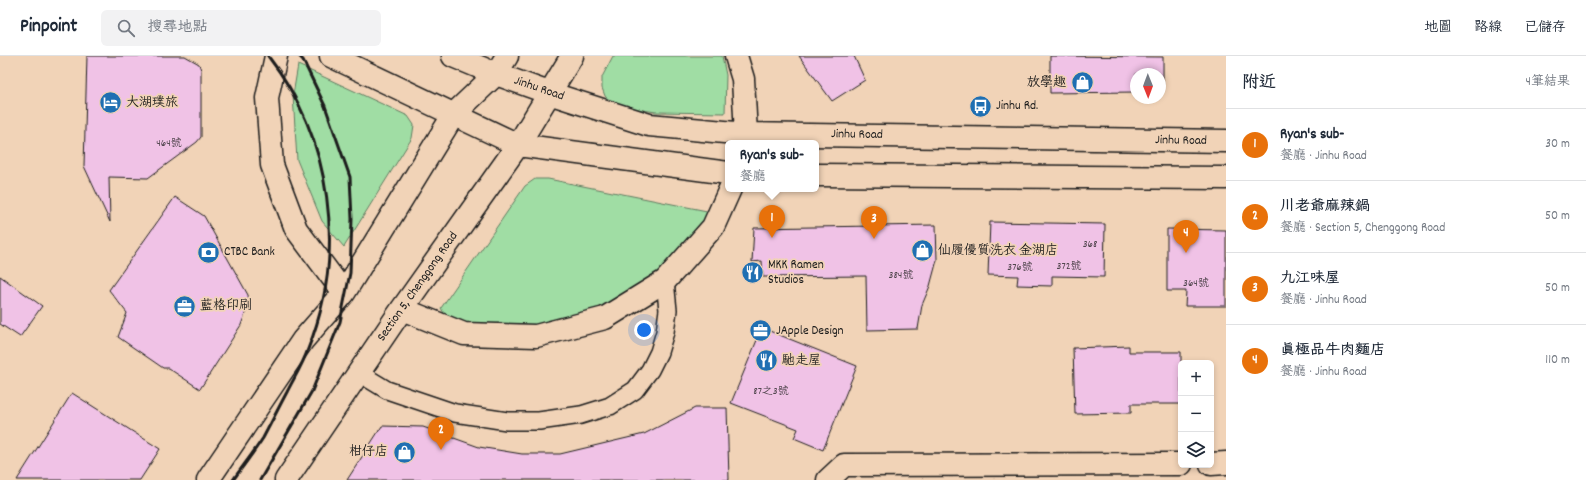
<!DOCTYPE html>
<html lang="zh-TW">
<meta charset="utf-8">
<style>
body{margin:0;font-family:Dekko,"LXGW WenKai TC",sans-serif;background:#f2f2f3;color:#1f2937}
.controls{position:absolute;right:12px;bottom:12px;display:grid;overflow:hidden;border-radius:6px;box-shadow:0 2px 6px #0003}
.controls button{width:36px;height:36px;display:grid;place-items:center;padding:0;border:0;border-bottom:1px solid #e0e1e3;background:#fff;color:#1f2937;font:20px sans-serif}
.compass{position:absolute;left:1130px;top:12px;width:36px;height:36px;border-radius:50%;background:#fff;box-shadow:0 2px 6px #0003;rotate:179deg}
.you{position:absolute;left:644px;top:274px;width:14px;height:14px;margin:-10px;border:3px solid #fff;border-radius:50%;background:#1a73e8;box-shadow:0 0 0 6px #1a73e833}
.badge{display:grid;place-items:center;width:26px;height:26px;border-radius:50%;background:#1f6fb2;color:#fff;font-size:13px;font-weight:700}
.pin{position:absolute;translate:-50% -33px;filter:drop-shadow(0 1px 2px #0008)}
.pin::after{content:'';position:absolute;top:21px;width:14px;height:12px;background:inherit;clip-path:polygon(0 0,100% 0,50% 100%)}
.popup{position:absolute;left:725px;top:84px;width:94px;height:52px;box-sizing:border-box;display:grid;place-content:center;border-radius:6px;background:#fff;filter:drop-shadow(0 1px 3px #0005);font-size:13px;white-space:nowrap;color:#747a83}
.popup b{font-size:15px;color:#1f2937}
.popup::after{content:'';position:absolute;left:50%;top:100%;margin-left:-8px;border:8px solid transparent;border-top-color:#fff}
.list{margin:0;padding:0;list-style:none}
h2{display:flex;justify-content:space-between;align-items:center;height:52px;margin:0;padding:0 16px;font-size:17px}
h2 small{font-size:13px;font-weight:400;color:#747a83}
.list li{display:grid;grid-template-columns:26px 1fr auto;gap:12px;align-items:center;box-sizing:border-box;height:72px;padding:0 16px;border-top:1px solid #e0e1e3}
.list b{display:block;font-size:15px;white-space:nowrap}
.list p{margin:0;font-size:13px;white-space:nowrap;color:#747a83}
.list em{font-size:13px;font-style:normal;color:#747a83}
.icon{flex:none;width:22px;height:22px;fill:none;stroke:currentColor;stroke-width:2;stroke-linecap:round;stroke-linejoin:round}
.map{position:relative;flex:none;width:1226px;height:424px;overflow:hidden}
header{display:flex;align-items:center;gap:24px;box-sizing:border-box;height:56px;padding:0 20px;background:#fff;border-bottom:1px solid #e0e1e3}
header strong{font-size:19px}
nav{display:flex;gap:22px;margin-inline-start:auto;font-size:14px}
.search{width:280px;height:36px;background:#f2f2f3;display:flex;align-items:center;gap:10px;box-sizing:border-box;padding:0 14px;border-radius:6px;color:#747a83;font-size:15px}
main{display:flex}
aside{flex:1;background:#fff}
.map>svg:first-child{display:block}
</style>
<header>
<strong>Pinpoint</strong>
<div class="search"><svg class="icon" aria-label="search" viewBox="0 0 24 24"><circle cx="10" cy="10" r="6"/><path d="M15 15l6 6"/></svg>搜尋地點</div>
<nav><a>地圖</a><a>路線</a><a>已儲存</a></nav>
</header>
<main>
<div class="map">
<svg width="1226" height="424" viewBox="0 0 1226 424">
<rect width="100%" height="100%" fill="#f1d3b7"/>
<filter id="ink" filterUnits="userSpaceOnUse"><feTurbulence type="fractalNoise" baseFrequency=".025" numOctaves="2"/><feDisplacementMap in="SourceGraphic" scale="8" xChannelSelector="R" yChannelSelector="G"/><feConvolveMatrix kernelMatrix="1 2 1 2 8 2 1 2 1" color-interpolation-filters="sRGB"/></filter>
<g filter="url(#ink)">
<!-- green -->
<path fill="#a0dda4" stroke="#5e7c60" d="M 613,0 L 722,0 L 726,19 L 725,57 L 656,56 L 630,52 L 610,46 L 605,40 L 602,32 L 602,21 Z
M 298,9 L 408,60 L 414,69 L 412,82 L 344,191 L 322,165 L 297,104 L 293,39 Z
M 535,123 L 548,123 L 707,155 L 706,162 L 658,218 L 631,239 L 568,268 L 479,274 L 446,261 L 441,252 L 525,130 Z"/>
<!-- building -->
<path fill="#f0c2e6" stroke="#1c1c1c" d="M 87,0 L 185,0 L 199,8 L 201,14 L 201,81 L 197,86 L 148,122 L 109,121 L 110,166 L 84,110 Z
M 799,0 L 854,0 L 865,24 L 832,45 Z
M 1050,0 L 1163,1 L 1163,36 L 1160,36 L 1160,18 L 1136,18 L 1136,36 L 1050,37 Z
M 175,141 L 204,160 L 248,239 L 249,247 L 241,269 L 200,333 L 168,312 L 163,312 L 118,281 L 127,257 L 109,234 Z
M 990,166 L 1105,168 L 1104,221 L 1052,220 L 1052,230 L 1017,229 L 1018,220 L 988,219 Z
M 936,169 L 937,204 L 930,230 L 922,249 L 918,273 L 867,274 L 866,220 L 763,221 L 762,205 L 752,206 L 754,172 Z
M 1167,173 L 1226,174 L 1226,250 L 1185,250 L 1186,235 L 1167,235 Z
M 0,220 L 42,250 L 20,281 L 0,268 Z
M 762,272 L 857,310 L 823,394 L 794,382 L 798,373 L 731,347 Z
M 1129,290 L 1129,296 L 1181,296 L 1181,348 L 1131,348 L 1131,357 L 1075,358 L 1073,292 Z
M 72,337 L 160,393 L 140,424 L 17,424 Z
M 695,352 L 727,352 L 729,424 L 347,424 L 382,370 L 423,371 L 479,391 L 522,398 L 560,398 L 644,378 Z"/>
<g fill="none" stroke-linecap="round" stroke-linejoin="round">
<defs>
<path id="service" d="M 359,317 L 387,334 L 455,357 L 507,365 L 539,365 L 581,359 L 610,350 L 635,334 L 650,314 L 659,296 L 665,276 L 668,254 L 665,225"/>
<path id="minor" d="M 1211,408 L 1226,407
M 828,424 L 844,409 L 1181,408"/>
<path id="secondary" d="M 276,0 L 267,42 L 272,109 L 296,173 L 344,237
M 331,0 L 518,89 L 728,117
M 453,0 L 496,18 L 549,37 L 649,69 L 746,78 L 1226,85
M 736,0 L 743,23 L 746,78
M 816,119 L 1226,122
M 402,253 L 464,278 L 536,280 L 605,262 L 665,225 L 713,171 L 730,133
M 208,424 L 303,284 L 344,237 L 454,58 L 496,18 L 507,0
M 286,424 L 402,253 L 518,89 L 572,0"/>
</defs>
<!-- service casing -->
<use href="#service" stroke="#1c1c1c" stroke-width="20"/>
<!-- minor casing -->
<use href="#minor" stroke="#1c1c1c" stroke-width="25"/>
<!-- secondary casing -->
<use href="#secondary" stroke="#1c1c1c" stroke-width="25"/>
<!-- service -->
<use href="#service" stroke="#f1d3b7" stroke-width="17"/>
<!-- minor -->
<use href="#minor" stroke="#f1d3b7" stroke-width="22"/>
<!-- secondary -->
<use href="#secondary" stroke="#f1d3b7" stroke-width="22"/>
<!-- rail -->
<path stroke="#1c1c1c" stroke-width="3" d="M 233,424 C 243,410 254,396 263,382 C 271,367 279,351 287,336 C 294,322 303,308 308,293 C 347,196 332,82 268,0
M 260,424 L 312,335 L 340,266 L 350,217 L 352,163 L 350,121 L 325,50 L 303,4 L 299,0"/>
</g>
</g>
<!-- icons -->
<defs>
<symbol id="shop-disc" viewBox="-11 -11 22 22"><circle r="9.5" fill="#1f6fb2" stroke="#f1d3b7"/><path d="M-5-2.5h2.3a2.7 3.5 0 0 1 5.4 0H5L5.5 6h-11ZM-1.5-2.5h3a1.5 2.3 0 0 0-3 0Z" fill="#fff"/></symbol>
<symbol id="hotel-disc" viewBox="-11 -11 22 22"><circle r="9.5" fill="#1f6fb2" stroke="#f1d3b7"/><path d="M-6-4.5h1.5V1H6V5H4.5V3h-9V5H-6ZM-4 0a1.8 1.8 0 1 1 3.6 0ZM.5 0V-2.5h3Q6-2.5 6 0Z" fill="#fff"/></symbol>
<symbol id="bus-disc" viewBox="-11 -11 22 22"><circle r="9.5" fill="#1f6fb2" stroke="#f1d3b7"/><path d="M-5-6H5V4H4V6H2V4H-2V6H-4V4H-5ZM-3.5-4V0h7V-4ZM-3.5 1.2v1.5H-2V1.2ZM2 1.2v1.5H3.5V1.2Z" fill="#fff"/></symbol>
<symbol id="bank-disc" viewBox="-11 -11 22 22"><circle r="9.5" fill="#1f6fb2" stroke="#f1d3b7"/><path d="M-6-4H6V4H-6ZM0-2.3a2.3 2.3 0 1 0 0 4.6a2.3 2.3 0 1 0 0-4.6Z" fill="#fff"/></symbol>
<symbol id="restaurant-disc" viewBox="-11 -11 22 22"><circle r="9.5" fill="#1f6fb2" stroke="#f1d3b7"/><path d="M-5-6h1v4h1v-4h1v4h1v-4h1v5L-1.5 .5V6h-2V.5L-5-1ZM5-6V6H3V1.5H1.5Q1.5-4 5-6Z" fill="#fff"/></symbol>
<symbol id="office-disc" viewBox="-11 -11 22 22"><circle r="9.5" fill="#1f6fb2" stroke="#f1d3b7"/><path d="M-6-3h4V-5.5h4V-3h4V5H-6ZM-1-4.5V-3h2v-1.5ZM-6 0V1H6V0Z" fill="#fff"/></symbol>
</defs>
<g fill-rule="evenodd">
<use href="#shop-disc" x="1070" y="14" width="25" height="25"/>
<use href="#hotel-disc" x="98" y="34" width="25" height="25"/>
<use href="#bus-disc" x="968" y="38" width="25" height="25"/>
<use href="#shop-disc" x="910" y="182" width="25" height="25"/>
<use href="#bank-disc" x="196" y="184" width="25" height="25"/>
<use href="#restaurant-disc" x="740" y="204" width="25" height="25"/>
<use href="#office-disc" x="172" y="238" width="25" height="25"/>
<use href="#office-disc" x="748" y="262" width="25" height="25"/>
<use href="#restaurant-disc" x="754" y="292" width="25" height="25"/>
<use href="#shop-disc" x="392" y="384" width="25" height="25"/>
</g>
<g text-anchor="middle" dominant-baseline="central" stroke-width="3.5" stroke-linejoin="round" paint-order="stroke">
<!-- number labels -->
<g font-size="11" fill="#51464e">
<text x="169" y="88">464號</text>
<text x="1090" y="189">368</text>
<text x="1069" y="211">372號</text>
<text x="1020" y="212">376號</text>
<text x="901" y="220">384號</text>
<text x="1196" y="228">364號</text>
<text x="771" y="336">87之3號</text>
</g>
<!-- poi labels -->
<g font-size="13" fill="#1c1c1c" stroke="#f1d3b7" text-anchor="start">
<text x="1066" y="27" text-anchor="end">放學趣</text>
<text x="126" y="47">大湖璞旅</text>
<text x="996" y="50">Jinhu Rd.</text>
<text x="938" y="195">仙履優質洗衣 金湖店</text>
<text x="224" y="196">CTBC Bank</text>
<text x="768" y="209">MKK Ramen<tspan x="768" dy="15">Studios</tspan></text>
<text x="200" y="250">藍格印刷</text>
<text x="776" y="275">JApple Design</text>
<text x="782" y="305">馳走屋</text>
<text x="388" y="396" text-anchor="end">柑仔店</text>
</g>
<!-- street labels -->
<g font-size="13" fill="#1c1c1c" stroke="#f1d3b7">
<text transform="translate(539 33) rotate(19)">Jinhu Road</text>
<text transform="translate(857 79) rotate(1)">Jinhu Road</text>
<text transform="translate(1181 85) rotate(1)">Jinhu Road</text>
<text transform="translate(418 231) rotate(-55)">Section 5, Chenggong Road</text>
</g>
</g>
</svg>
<div class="controls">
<button>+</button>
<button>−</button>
<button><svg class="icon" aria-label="layers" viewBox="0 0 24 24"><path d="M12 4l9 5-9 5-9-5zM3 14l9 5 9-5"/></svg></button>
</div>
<svg class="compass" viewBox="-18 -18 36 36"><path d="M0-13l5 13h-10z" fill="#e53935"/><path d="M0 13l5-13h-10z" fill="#747a83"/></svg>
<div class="you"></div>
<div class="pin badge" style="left:772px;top:182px;background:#e8710a">1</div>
<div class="popup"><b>Ryan's sub-</b>餐廳</div>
<div class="pin badge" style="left:441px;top:394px;background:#e8710a">2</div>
<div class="pin badge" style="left:874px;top:183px;background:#e8710a">3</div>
<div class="pin badge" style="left:1186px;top:197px;background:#e8710a">4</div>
</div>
<aside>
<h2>附近<small>4筆結果</small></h2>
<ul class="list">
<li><span class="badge" style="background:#e8710a">1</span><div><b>Ryan's sub-</b><p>餐廳 · Jinhu Road</p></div><em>30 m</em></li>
<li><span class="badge" style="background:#e8710a">2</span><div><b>川老爺麻辣鍋</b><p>餐廳 · Section 5, Chenggong Road</p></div><em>50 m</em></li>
<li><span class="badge" style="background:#e8710a">3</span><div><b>九江味屋</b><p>餐廳 · Jinhu Road</p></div><em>50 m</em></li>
<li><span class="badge" style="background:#e8710a">4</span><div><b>真極品牛肉麵店</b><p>餐廳 · Jinhu Road</p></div><em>110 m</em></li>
</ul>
</aside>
</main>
